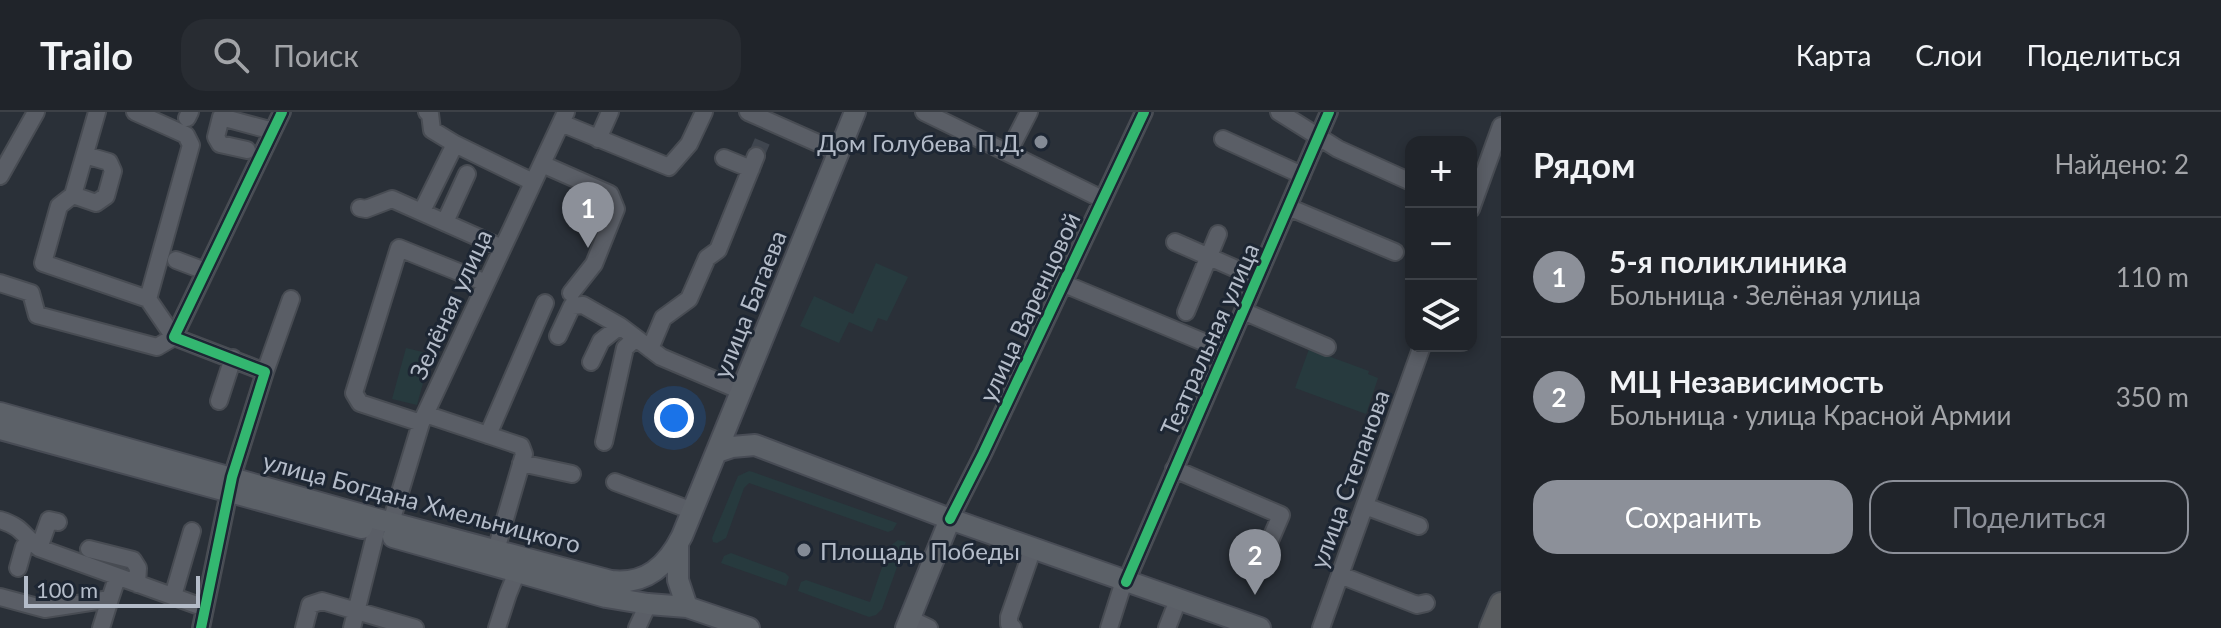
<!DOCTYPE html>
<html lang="ru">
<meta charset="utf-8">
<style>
body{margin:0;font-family:Lato,sans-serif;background:#282c32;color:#f1f3f6}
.controls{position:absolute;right:24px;top:24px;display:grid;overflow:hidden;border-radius:16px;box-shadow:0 4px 12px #0003}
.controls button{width:72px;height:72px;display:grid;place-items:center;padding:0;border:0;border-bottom:2px solid #3d4147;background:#20242a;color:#f1f3f6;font:40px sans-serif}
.scale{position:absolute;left:24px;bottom:20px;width:176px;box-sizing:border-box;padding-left:8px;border:4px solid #b4bcc9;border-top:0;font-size:22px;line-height:28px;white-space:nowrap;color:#b4bcc9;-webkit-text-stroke:6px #1d2633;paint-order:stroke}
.you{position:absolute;left:674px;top:306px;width:28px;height:28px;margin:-20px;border:6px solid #fff;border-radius:50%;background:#1a73e8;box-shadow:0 0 0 12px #1a73e833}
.badge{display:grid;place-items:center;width:52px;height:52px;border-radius:50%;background:#8c9099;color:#fff;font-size:26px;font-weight:700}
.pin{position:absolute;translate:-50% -66px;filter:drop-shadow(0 2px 4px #0008)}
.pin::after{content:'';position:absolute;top:42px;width:28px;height:24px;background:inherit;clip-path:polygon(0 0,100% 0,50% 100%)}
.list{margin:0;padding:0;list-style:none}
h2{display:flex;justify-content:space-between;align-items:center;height:104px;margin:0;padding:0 32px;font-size:34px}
h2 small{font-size:26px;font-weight:400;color:#a2a4a8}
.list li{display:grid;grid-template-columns:52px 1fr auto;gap:24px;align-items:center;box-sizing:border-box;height:120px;padding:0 32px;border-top:2px solid #3d4147}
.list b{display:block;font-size:30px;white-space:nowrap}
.list p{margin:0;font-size:26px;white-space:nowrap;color:#a2a4a8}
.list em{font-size:26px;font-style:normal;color:#a2a4a8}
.actions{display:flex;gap:16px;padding:24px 32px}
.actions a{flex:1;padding:18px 0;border:2px solid #8c9099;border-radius:24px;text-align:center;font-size:28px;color:#8c9099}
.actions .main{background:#8c9099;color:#fff}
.icon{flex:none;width:44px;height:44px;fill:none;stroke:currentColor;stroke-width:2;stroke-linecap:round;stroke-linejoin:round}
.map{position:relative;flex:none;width:1501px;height:516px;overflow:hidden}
header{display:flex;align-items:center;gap:48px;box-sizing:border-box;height:112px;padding:0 40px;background:#20242a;border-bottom:2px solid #3d4147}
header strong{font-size:38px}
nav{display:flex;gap:44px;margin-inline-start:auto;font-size:28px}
.search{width:560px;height:72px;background:#282c32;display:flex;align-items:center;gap:20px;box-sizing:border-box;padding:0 28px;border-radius:24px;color:#a2a4a8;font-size:30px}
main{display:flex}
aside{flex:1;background:#20242a}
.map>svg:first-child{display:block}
</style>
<header>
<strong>Trailo</strong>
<div class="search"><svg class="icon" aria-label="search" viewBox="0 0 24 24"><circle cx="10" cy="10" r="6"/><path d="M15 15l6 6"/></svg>Поиск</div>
<nav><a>Карта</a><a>Слои</a><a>Поделиться</a></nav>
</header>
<main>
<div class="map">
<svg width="1501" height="516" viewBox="0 0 1501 516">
<rect width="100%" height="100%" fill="#2a3038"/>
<!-- green -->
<path fill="#273a3e" d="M 876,151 L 908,165 L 887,209 L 878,206 L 872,220 L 849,210 L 839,231 L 800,214 L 814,184 L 853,202 Z
M 406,236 L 431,242 L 417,293 L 392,287 Z
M 1309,237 L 1369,259 L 1368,262 L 1378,266 L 1366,302 L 1295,276 Z
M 749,359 L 753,360 L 897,411 L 893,418 L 888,420 L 749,371 L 744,376 L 726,426 L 717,431 L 713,430 L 712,426 L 738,364 Z
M 898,428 L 906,430 L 882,497 L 876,503 L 869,505 L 798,479 L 801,470 L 806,468 L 870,490 L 889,435 Z
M 731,441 L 785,461 L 789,465 L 786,474 L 721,451 L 724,444 Z"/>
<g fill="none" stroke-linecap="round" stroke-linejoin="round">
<!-- minor-tunnel -->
<path stroke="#3f454e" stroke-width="16" stroke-dasharray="16 8" stroke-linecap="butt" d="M 756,44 L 765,23"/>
<defs>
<path id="minor" d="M 97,0 L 73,83 L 59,94 L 43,151 L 148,187 L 174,225 L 265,260 L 232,365 L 201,516
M 135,0 L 186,23 L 191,33 L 148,187
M 224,0 L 221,5 L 273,19
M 427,0 L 430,2 L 432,18 L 455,32 L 533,70
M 748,0 L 838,40
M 924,0 L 1102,87
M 1279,0 L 1338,37 L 1411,70
M 221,5 L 216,25 L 220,32 L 247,38
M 187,6 L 190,0
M 561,11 L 669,55 L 689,32 L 704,0
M 598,27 L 610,0
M 1223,27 L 1302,63
M 1008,41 L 1029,0
M 724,46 L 751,57
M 542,52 L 610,82 L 616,97 L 594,152 L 571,181
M 0,64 L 36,0
M 73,83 L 96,91 L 106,84 L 113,59 L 109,50 L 85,43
M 1288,95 L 1395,140
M 360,96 L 366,97 L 392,87 L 502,136
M 1471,97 L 1501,14
M 422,99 L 455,32
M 445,110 L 467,62
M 1175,130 L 1257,166
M 176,148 L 205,159
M 0,171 L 31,181 L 37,203 L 157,235 L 174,225
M 1062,171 L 1225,239
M 1243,199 L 1327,235
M 1186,200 L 1218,122
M 558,224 L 572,194 L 583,193 L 620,214
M 174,225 L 282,0
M 650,237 L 663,206 L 689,187 L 707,146 L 718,138 L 756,44
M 591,250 L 601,229 L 620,214 L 661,245 L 741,279
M 265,260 L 291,187
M 219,289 L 233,246
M 425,302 L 521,334 L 524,342 L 496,438
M 421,311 L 360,291 L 354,281 L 399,136 L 486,171
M 488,323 L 545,191
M 604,330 L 625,236 L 636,226
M 521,351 L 572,362
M 1174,357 L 1281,403 L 1266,438
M 615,370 L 693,399
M 1365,394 L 1419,414
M 950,407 L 983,342 L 1144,0
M 0,408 C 23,415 22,423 39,436 L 205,496
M 391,410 L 421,311 L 566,0
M 39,436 L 49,408 L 58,410
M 89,437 L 133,448 L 138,456 L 137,472
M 18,456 L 24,435 L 30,430
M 1340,463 L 1417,493 L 1426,491
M 1126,470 L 1329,0
M 173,484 L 192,419
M 0,485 L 45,497 L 110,487 L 117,466
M 910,507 L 929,516
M 101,516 L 110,487
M 304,516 L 310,493 L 322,489 L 415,516
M 352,516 L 376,420
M 497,516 L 508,482 L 517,460
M 637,516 L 648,492
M 1013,516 L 1009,512 L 1009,505 L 1033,436
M 1109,516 L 1124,469
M 1167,516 L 1178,488
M 1321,516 L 1422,234"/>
<path id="major" d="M 0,301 L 377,407 L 611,469 C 646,473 667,454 682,424 L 855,0
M 0,317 L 362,416
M 717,340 L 732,335 L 755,333 L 950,407 L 1260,516
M 393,425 L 606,485 L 648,492 L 687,495 L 749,516
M 678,433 L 678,468 L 687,495
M 906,516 L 950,407"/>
<path id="highway" d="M 1491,516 L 1501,492"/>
</defs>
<!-- minor casing -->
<use href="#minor" stroke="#484c53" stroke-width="20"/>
<!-- major casing -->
<use href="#major" stroke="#484c55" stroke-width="24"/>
<!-- highway casing -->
<use href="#highway" stroke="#474c53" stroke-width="26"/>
<!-- minor -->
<use href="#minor" stroke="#5a5e66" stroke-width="16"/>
<!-- major -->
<use href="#major" stroke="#5c6168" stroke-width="20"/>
<!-- highway -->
<use href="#highway" stroke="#5a5d60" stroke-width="22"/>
<defs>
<path id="cycleway" d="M 950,407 L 983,342 L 1144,0
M 1126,470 L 1329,0
M 201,516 L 232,365 L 265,260 L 174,225 L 282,0"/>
</defs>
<!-- cycleway casing -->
<use href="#cycleway" stroke="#1d2633" stroke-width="15"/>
<!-- cycleway -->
<use href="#cycleway" stroke="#33b770" stroke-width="10"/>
</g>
<!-- markers -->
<g fill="#848b96" stroke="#1d2633" stroke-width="3">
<circle cx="1041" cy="30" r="8"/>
<circle cx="804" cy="438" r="8"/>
</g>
<g text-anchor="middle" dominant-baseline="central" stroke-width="6" stroke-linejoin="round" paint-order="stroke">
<!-- poi labels -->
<g font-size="24" fill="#b4bcc9" stroke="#1d2633" text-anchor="end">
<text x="1025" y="30">Дом Голубева П.Д.</text>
<text x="820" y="438" text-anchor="start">Площадь Победы</text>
</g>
<!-- street labels -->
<g font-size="24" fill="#b4bcc9" stroke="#1d2633">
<text transform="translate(450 192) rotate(-65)">Зелёная улица</text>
<text transform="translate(749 192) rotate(-68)">улица Багаева</text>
<text transform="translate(1029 195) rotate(-65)">улица Варенцовой</text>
<text transform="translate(1209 227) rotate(-66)">Театральная улица</text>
<text transform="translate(1349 367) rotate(-70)">улица Степанова</text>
<text transform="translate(422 390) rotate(15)">улица Богдана Хмельницкого</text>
</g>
</g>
</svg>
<div class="controls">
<button>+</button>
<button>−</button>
<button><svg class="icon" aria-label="layers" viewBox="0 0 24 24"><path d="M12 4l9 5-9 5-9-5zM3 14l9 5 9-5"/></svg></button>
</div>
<div class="scale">100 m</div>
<div class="you"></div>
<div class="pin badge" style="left:588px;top:136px">1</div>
<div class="pin badge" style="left:1255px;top:483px">2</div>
</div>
<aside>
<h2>Рядом<small>Найдено: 2</small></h2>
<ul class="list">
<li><span class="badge">1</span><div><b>5-я поликлиника</b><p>Больница · Зелёная улица</p></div><em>110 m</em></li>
<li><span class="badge">2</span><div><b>МЦ Независимость</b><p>Больница · улица Красной Армии</p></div><em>350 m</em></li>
</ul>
<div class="actions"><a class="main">Сохранить</a><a>Поделиться</a></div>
</aside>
</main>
